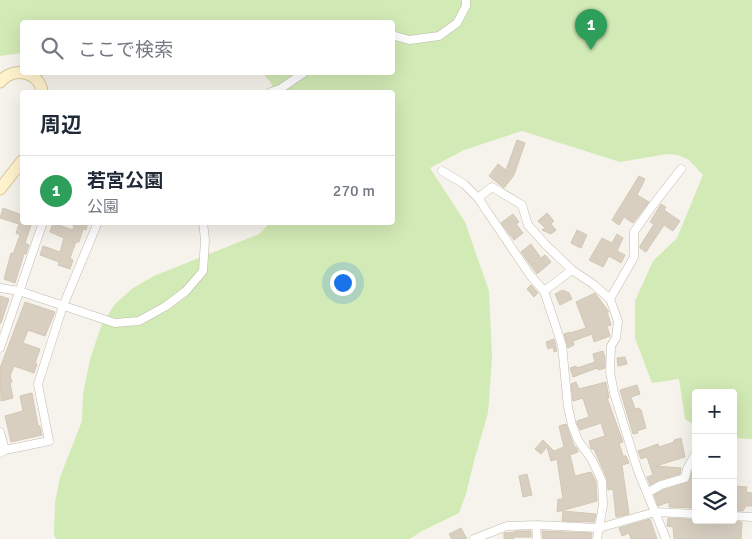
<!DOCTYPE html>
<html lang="ja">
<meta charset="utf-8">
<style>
body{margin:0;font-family:Signika,"Noto Sans JP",sans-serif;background:#f2f2f3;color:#1f2937}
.controls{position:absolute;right:15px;bottom:15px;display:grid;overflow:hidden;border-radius:5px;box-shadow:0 5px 20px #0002}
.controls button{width:45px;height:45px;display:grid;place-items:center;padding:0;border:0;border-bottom:1px solid #e0e1e3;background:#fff;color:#1f2937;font:25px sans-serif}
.you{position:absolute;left:342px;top:282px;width:18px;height:18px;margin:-12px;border:4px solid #fff;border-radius:50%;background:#1a73e8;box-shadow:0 0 0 8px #1a73e833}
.badge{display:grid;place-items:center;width:32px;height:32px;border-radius:50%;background:#db2777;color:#fff;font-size:16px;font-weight:700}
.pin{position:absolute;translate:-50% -41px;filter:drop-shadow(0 1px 2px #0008)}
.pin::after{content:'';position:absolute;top:26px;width:18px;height:15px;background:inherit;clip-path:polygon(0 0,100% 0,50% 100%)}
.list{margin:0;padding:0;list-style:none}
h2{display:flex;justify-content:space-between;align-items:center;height:65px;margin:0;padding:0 20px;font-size:21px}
h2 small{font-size:16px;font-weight:400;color:#747a83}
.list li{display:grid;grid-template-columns:32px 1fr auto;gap:15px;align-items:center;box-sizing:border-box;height:70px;padding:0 20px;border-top:1px solid #e0e1e3}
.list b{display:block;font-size:19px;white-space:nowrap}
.list p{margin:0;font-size:16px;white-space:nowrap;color:#747a83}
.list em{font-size:16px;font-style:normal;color:#747a83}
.icon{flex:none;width:28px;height:28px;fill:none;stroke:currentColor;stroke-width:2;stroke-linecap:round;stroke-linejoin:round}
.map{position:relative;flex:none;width:752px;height:539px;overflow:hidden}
.search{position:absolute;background:#fff;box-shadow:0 5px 20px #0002;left:20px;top:20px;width:375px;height:55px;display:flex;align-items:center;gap:12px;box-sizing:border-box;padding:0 18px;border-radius:5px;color:#747a83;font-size:19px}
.panel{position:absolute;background:#fff;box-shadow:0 5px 20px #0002;left:20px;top:90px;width:375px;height:135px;border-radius:5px}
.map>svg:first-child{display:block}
</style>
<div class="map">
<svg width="752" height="539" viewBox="0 0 752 539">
<rect width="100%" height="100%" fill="#f6f3ec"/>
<!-- green -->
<path fill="#d2eab5" d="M 0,0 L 752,0 L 752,439 L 733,438 L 733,393 L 696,393 L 696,426 L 685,419 L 679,379 L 652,383 L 635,338 L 635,301 L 653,261 L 677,238 L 703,175 L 689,160 L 678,155 L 667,154 L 620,162 L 522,131 L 464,150 L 430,168 L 465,222 L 489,291 L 492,358 L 488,413 L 474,461 L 466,494 L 459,513 L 420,532 L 410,539 L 56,539 L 54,534 L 55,502 L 60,477 L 82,421 L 83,394 L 90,359 L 102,324 L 115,304 L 133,288 L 154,276 L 259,234 L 270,223 L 392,222 L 392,92 L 274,92 L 271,83 L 263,73 L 392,72 L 392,22 L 22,22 L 22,53 L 0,56 Z"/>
<!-- building -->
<path fill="#d8cfc1" stroke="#d3c7b4" d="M 517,140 L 525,143 L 514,175 L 504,188 L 489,176 L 498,164 L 506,170 Z
M 639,176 L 645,179 L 637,195 L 649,202 L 633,223 L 624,217 L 619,225 L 612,220 Z
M 661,204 L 666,207 L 664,210 L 680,221 L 673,231 L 664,225 L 646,252 L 640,248 L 640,246 L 654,224 L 650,222 Z
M 3,208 L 22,215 L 22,222 L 32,222 L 25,243 L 29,245 L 26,254 L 24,254 L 15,283 L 4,279 L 11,253 L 13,254 L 20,235 L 16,233 L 19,224 L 0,218 Z
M 547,213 L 554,221 L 551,224 L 556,230 L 551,234 L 542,230 L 545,228 L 538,221 Z
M 513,214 L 519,222 L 516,224 L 523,233 L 514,240 L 501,223 Z
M 68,222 L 88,222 L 86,230 L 83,229 L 79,242 L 76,242 L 70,258 L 73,260 L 70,269 L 58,265 L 59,262 L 40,255 L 43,246 L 60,252 L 64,238 L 50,232 L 53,223 L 73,230 L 74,226 Z
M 577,230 L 587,235 L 581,248 L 571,243 Z
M 617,234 L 623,238 L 617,251 L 625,255 L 621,263 L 609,256 L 603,267 L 589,260 L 602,238 L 612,243 Z
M 531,244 L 541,258 L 545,255 L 551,262 L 537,274 L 521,252 Z
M 531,285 L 538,293 L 534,297 L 527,289 Z
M 563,290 L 569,293 L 572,299 L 560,305 L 555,294 Z
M 595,293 L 609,312 L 607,312 L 611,325 L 607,326 L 610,336 L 594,342 L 592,334 L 573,341 L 574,345 L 568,348 L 564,334 L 570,332 L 570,333 L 586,328 L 576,302 Z
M 0,296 L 9,299 L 1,323 L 0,323 Z
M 25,302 L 55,312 L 45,336 L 28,330 L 23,343 L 40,349 L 35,363 L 37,364 L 34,373 L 14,366 L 10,376 L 12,382 L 10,383 L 13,398 L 1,401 L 0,368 Z
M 554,339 L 557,351 L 554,352 L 553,347 L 548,349 L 546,342 Z
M 603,351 L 605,357 L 605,368 L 598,370 L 597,368 L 573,377 L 570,368 L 576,366 L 577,368 L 595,362 L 593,354 Z
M 625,357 L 627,364 L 618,366 L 617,358 Z
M 576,382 L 579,389 L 606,382 L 609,398 L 607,398 L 623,442 L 619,443 L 623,456 L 626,456 L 629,463 L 622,465 L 629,514 L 616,517 L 613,489 L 608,490 L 607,479 L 594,449 L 591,449 L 589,441 L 605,436 L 601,423 L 580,430 L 577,423 L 577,421 L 589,417 L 583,398 L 573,401 L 571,384 Z
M 637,385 L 640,394 L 631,397 L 635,409 L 639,408 L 641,410 L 646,428 L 637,431 L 638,433 L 633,434 L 620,390 Z
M 32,393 L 38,426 L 40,426 L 42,435 L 11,442 L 5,416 L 23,411 L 20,396 Z
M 566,424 L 574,446 L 577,448 L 578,452 L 570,455 L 575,476 L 591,472 L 596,482 L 597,501 L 557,512 L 558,499 L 563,499 L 557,459 L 551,461 L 547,447 L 541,454 L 535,449 L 543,440 L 554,451 L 564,447 L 559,426 Z
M 681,438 L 685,457 L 656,466 L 681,468 L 680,474 L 659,480 L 650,485 L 647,477 L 653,475 L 647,457 L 641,459 L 638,451 L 658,444 L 659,447 L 674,442 L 674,440 Z
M 693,469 L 696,469 L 696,508 L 669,507 L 669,502 L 658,506 L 654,495 L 663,490 L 689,482 Z
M 527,474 L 532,495 L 523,497 L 519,476 Z
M 734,486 L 747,487 L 746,492 L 752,493 L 752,506 L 746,506 L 743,511 L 737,511 L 737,503 L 733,503 Z
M 563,511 L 596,514 L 594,522 L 562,521 Z
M 668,518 L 742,522 L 741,539 L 674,539 L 673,527 L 667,526 Z
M 650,519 L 657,539 L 631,539 L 629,533 L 622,536 L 619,528 Z
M 461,528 L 467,539 L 452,539 L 449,534 Z
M 515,531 L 531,531 L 531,537 L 515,537 Z
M 542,531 L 592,533 L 591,539 L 543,539 Z
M 514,532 L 514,539 L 504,539 L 504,533 Z"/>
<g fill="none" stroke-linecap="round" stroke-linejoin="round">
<defs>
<path id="street" d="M 392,35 L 409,40 L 439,36 L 457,23 L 466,6 L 466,0
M 271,92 L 280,89 L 305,72
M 442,171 L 464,184 L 478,198 L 530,275 L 544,291 L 562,345 L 568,407 L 572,425 L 578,440 L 592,460 L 602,481 L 603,505 L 597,539
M 478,198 L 492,187 L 522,205 L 528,225 L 546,245 L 572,270 L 593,284 L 610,299
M 0,288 L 19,291 L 115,323 L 139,321 L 166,306 L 186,291 L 203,271 L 205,240 L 203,222
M 544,291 L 572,270
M 0,348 L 43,222
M 0,432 L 5,450
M 0,453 L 5,450 L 49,441 L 38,384 L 63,306 L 98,222
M 647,493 L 661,485 L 685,478 L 687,469 L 696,453
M 733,516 L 752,517
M 536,525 L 537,539
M 474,539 L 507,526 L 536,525 L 599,528 L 655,512 L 696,514
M 666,539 L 638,471 L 614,393 L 610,372 L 611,346 L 616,338 L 618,321 L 610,299 L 634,257 L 634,232 L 653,205 L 681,169"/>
<path id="secondary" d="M 0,82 C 12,66 40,71 42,92
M 0,189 L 22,161"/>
</defs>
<!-- street casing -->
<use href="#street" stroke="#c2bbae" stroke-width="9"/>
<!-- secondary casing -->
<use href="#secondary" stroke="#d6c79b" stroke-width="13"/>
<!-- street -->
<use href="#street" stroke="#fff" stroke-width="8"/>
<!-- secondary -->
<use href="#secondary" stroke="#fff3cd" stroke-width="11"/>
</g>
</svg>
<div class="controls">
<button>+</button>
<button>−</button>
<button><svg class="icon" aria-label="layers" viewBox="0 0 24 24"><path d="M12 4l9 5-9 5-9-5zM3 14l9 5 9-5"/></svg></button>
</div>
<div class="you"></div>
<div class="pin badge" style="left:591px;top:50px;background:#2e9e5b">1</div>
<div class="search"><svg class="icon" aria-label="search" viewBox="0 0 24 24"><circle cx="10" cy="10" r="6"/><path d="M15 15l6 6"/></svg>ここで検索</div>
<section class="panel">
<h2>周辺<small></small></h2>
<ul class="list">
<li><span class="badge" style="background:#2e9e5b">1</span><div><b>若宮公園</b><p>公園</p></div><em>270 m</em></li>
</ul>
</section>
</div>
